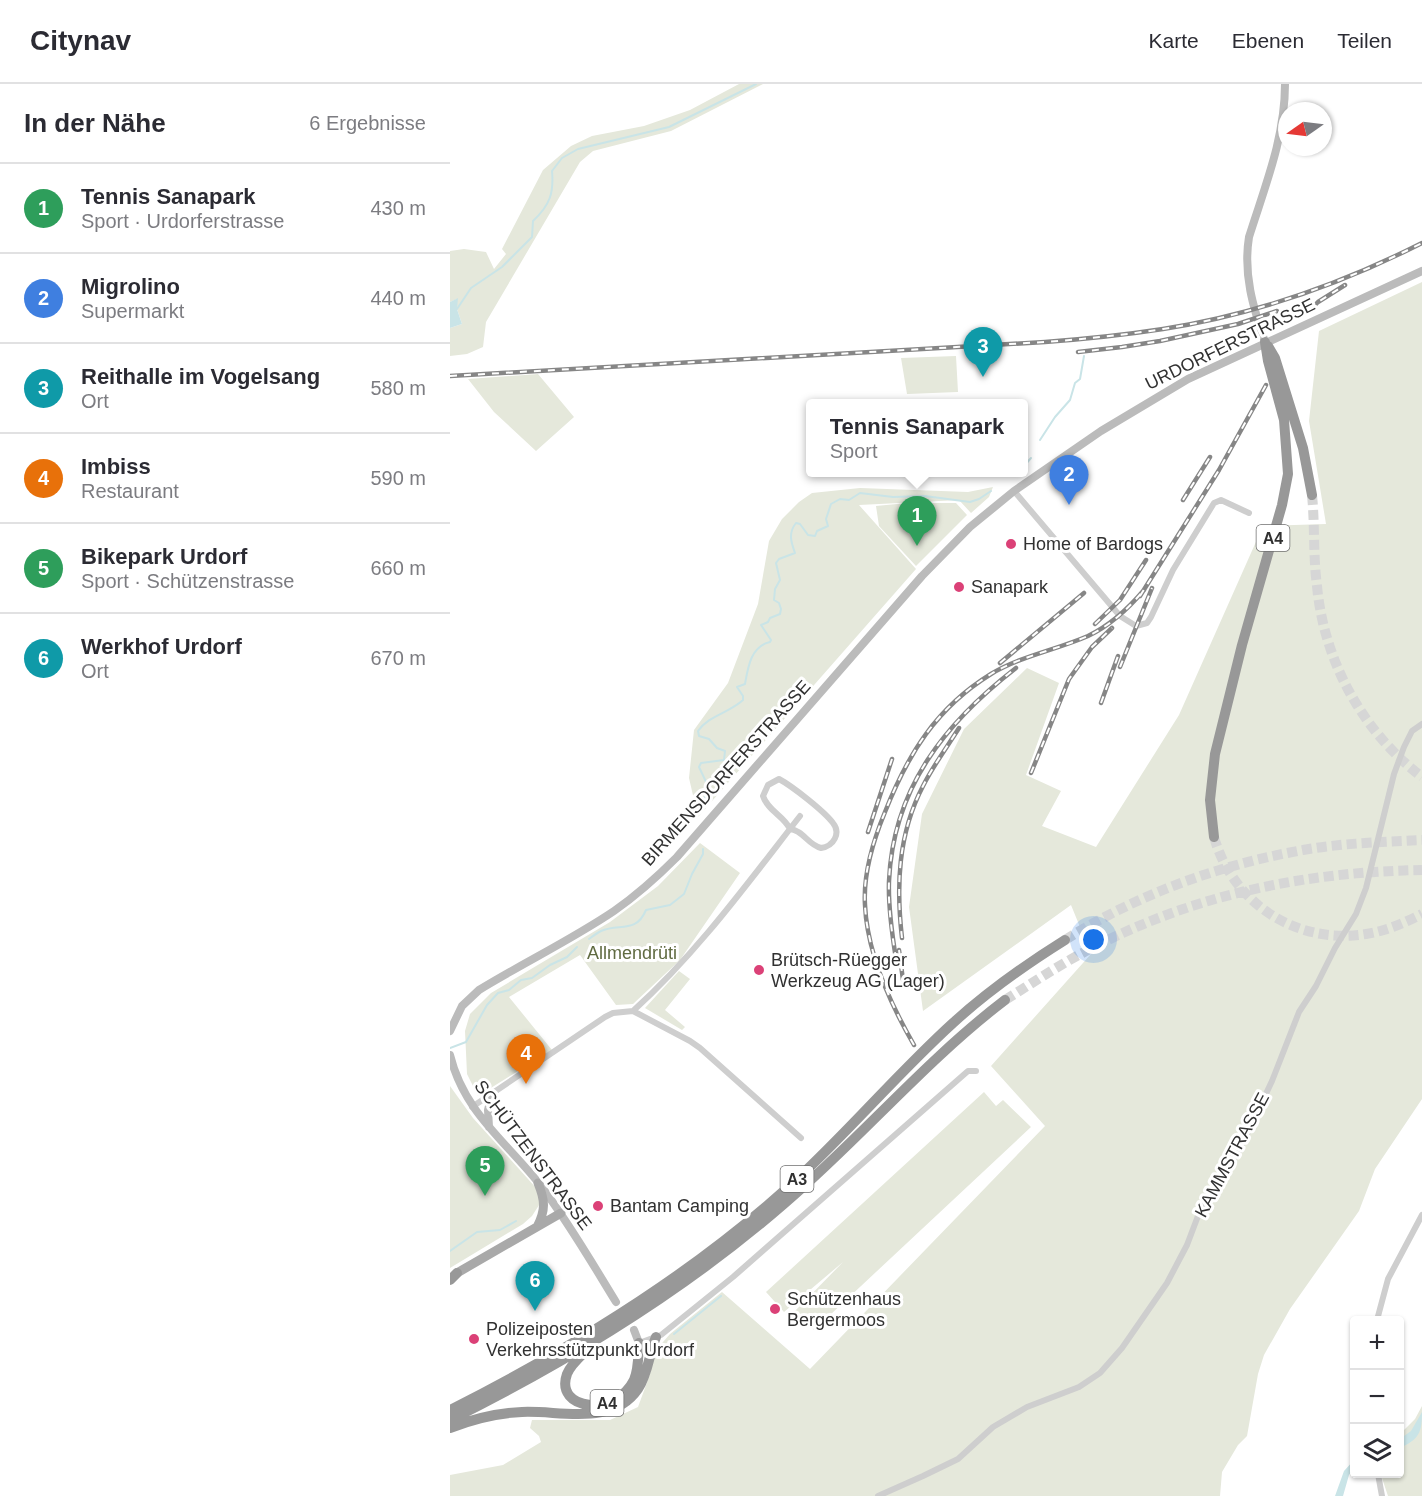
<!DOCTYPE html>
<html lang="de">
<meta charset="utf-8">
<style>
body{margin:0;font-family:Arial,sans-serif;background:#f2f2f3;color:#2b2b33}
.controls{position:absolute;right:18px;bottom:18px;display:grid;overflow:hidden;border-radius:6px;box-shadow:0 2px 4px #0004}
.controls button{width:54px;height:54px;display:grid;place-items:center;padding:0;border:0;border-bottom:2px solid #e1e1e2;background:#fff;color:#2b2b33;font:30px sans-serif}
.compass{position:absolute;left:828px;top:18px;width:54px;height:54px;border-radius:50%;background:#fff;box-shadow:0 2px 4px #0004;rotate:256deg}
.you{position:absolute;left:644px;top:856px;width:21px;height:21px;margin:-15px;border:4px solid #fff;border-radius:50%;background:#1a73e8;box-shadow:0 0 0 9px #1a73e833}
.badge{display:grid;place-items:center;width:39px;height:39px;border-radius:50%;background:#db4177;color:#fff;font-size:20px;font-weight:700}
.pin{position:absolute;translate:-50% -50px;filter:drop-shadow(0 2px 3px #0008)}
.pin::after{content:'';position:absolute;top:32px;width:21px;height:18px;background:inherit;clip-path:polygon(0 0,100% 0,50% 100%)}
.popup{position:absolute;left:356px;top:315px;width:222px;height:78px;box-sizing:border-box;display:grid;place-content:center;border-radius:6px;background:#fff;filter:drop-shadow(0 2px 4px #0005);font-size:20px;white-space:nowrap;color:#7c7c81}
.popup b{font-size:22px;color:#2b2b33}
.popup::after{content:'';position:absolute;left:50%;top:100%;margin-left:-12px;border:12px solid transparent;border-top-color:#fff}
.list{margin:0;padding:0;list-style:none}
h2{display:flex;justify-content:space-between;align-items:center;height:78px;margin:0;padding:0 24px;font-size:26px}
h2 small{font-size:20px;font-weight:400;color:#7c7c81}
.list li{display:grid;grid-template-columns:39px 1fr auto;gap:18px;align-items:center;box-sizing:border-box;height:90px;padding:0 24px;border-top:2px solid #e1e1e2}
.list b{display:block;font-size:22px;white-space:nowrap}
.list p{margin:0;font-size:20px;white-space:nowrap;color:#7c7c81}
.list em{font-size:20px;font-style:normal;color:#7c7c81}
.icon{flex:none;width:33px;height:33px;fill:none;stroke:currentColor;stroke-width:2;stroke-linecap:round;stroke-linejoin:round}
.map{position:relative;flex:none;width:972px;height:1412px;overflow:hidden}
header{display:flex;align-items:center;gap:36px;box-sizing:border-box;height:84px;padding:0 30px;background:#fff;border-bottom:2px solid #e1e1e2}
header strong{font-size:28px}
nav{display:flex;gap:33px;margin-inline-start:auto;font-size:21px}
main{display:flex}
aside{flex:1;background:#fff}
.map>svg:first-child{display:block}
</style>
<header>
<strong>Citynav</strong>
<nav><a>Karte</a><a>Ebenen</a><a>Teilen</a></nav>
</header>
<main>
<aside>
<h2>In der Nähe<small>6 Ergebnisse</small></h2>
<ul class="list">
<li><span class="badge" style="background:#2e9e5b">1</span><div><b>Tennis Sanapark</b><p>Sport · Urdorferstrasse</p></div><em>430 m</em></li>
<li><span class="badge" style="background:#3f7fe0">2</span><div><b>Migrolino</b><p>Supermarkt</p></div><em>440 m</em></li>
<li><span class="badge" style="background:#0f9aa8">3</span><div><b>Reithalle im Vogelsang</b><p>Ort</p></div><em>580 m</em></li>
<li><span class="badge" style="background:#e8710a">4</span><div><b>Imbiss</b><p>Restaurant</p></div><em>590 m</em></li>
<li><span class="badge" style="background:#2e9e5b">5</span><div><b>Bikepark Urdorf</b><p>Sport · Schützenstrasse</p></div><em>660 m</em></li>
<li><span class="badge" style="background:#0f9aa8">6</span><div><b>Werkhof Urdorf</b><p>Ort</p></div><em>670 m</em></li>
</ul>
</aside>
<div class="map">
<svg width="972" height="1412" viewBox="0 0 972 1412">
<rect width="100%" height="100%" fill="#fff"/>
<!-- green -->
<path fill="#e5e8db" d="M 289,0 L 313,0 L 221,47 L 143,67 L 130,78 L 36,238 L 33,263 L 17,270 L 0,272 L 0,244 L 12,240 L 7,225 L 7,215 L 0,218 L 0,167 L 14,165 L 36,168 L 44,185 L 56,170 L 52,165 L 93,86 L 121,62 L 142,52 L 194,42 L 240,26 Z
M 972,198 L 972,1015 L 925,1085 L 909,1127 L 840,1225 L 814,1271 L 808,1290 L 797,1352 L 788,1361 L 772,1388 L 770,1412 L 0,1412 L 0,1391 L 53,1381 L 91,1358 L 89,1352 L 80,1344 L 82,1336 L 160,1336 L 188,1323 L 199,1293 L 206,1266 L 220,1250 L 272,1208 L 360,1285 L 595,1042 L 541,982 L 641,870 L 621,821 L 473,927 L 459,823 L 472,730 L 514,645 L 577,584 L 609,599 L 576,691 L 611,707 L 592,742 L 646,763 L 729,631 L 813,442 L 876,440 L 859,337 L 869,247 Z
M 506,272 L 508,308 L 457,310 L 451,274 Z
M 88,290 L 124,333 L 86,367 L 44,328 L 18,295 Z
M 543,403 L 539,413 L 521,429 L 509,416 L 409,421 L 466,485 L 248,733 L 239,694 L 244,646 L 278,599 L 308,520 L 319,457 L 332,435 L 349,418 L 362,409 L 410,404 L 518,408 Z
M 457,419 L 506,419 L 517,431 L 466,482 L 429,442 L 426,422 Z
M 250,759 L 290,789 L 230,876 L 183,920 L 166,921 L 130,871 L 59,913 L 102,966 L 28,1012 L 17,990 L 15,947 L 20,930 L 41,909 L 160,838 L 208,802 Z
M 229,887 L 240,895 L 215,926 L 235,943 L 232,946 L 195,924 Z
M 0,1002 L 23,1034 L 87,1105 L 91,1118 L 82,1132 L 73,1140 L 0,1184 Z
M 534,1008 L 546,1022 L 553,1016 L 581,1043 L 364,1246 L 345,1227 L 393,1178 L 334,1228 L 316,1208 Z
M 972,1322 L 972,1412 L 938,1412 L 932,1394 L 939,1390 L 950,1390 L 950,1350 L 965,1335 Z"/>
<!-- water -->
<path fill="#c9e4e7" d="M 8,214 L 7,225 L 12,240 L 0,244 L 0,218 Z
M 972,1328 C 972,1349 969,1355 950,1364 L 950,1355 L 961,1347 Z
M 904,1376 L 904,1384 L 899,1391 L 893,1412 L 885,1412 L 894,1387 Z"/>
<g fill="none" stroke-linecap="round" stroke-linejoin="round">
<!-- stream -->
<path stroke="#c9e4e7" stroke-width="2" d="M 7,225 L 21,204 L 52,183 L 82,153 L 83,137 C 100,121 104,109 102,87 L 112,74 L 128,65 L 219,43 L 306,0
M 590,356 L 605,333 L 620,316 L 625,299 L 630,295 L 634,272
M 574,382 L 581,374
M 252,724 L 258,702 L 249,683 L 251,679 L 274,676 L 275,667 L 267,664 L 259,655 L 249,652 L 248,647 C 258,632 279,629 293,616 L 293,612 L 287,603 L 295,600 C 298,583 301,562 320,558 L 321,556 L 311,541 L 318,538 L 320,534 L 330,530 L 331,525 L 329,519 L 324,516 L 325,505 L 330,496 L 326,479 L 329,475 L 345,469 C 341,458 338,449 346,439 L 350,440 L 358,451 L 365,452 L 367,447 L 378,442 L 376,435 L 381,420 L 390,415 L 399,416 L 410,409 L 443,413 L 475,412 L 520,418 L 529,415 L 541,407
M 139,855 C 143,852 147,849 151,847 C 169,839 186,850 196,826 L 220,821 L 234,810 L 242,790 L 253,770 L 253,765
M 0,964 L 16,958 L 37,921 L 48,909 L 59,906 L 71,896 L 82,894 L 100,881 L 117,873 L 127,863
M 0,1167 L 27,1148 L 50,1146 L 66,1137
M 224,1250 L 271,1212"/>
<!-- highway-tunnel -->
<path stroke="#d6d6d6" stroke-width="10" stroke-dasharray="10 5" stroke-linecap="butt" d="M 862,411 C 865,441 863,472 867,502 C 874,577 912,647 972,693
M 764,753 C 783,820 847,861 916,850 C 936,847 954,839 972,830
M 615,856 C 688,810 769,781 853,766 C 892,759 933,758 972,756
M 555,916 C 584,898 612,879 642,864 C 746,810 855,788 972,786"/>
<!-- street -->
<path stroke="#cecece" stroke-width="6" d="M 564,407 L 670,532 L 686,542 L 697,539 L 701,533 L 723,486 L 764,419 L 771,416 L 799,429
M 329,695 C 342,702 374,727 383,739 C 391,749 384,762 371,764 C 358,761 353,746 340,745 C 334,732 318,727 313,712 L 318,701 Z
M 183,927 L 240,957 L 250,964 L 351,1054
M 22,1023 L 155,933 L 163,929 L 183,927 C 247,869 297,800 350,732
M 927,1236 L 938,1195 L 972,1131
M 189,1259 L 211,1251 L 283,1193 L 518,987 L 526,987
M 928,1390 L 932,1412
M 428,1412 L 473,1392 L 508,1375 L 543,1343 L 577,1323 L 629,1303 L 650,1289 L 672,1264 L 717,1199 L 737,1161 L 751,1124 L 789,1067 L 822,997 L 849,928 L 866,902 L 885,864 L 906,830 L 916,804 L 944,690 L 954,663 L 962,647 L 972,640"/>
<!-- secondary -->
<path stroke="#bbb" stroke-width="8" d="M 815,258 C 803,223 793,190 799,153 C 815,102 835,54 835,0
M 0,947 L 12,922 L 29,906 C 73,879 121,856 164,827 C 187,811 207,793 227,773 L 472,492 L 520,443 L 564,407 L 651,347 L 738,295 L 972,187
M 0,971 C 14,1029 57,1058 91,1102 C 119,1139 142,1179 166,1218
M 39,1043 L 38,1026 L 42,1010
M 184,1246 L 189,1259"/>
<!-- primary -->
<path stroke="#a9a9a9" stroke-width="9" d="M 87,1143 C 96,1126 95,1116 88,1099
M 7,1189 L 111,1129"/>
<!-- highway -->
<path stroke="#989898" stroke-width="10" d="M 818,262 L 825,274 L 853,364 L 862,411
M 764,753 L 760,716 L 765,670 L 792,561 L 832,421 L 838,390 L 834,336 L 818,277 L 815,258
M 0,1196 L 7,1189
M 138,1265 C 131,1272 121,1280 117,1290 C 104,1327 166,1333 184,1296 C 189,1284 188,1272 189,1259
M 0,1326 C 123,1264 244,1190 346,1096 C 400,1046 448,989 503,939 C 537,908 575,881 615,856
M 0,1336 C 119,1277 235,1206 335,1119 C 411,1054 475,977 555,916
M 0,1344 C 23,1335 47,1329 72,1328 C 110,1326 162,1343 188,1305 C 198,1290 199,1270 206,1253"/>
<defs>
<path id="rail" d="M 860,226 L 868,218 L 895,201
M 628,268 L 672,263 L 710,257 L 788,240 L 827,227
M 0,292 L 595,258 C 635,255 674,251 713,245 C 803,231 891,200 972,159
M 733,416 L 760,373
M 690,512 L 769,386 L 816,301
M 645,540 L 670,516 L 696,476
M 550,579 L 634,509
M 670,583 L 702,504
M 651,619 L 668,572
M 581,689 L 619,595 L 642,563 L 662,544
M 418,748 L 442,675
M 452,854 C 446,802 448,750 473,702 C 483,682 497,663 509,644
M 449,866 L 453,896
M 446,875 C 442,850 438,823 439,797 C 443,704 495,639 566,584
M 464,961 C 441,921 417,868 415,821 C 413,789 423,757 435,728 C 458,670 486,624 541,590 C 571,572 606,566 638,552 C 661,541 678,525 694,506"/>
</defs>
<!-- rail casing -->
<use href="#rail" stroke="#868686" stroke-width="4.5"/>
<!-- rail -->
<use href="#rail" stroke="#fff" stroke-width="2" stroke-dasharray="7" stroke-linecap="butt"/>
</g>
<!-- markers -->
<g fill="#db4177" stroke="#fff" stroke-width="2">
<circle cx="561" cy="460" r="6"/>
<circle cx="509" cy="503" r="6"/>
<circle cx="309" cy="886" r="6"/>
<circle cx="148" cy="1122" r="6"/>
<circle cx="325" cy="1225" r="6"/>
<circle cx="24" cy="1255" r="6"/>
</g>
<g text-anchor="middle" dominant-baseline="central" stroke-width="6" stroke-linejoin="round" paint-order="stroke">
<!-- shield labels -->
<g fill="#fff" stroke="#6f6f6f" stroke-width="1.5">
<rect x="806.5" y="441" width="33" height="26" rx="4.5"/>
<rect x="330.5" y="1082" width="33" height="26" rx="4.5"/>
<rect x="140.5" y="1306" width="33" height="26" rx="4.5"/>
</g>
<g font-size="16" font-weight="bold" fill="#313131">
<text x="823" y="454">A4</text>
<text x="347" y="1095">A3</text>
<text x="157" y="1319">A4</text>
</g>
<!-- street labels -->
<g font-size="18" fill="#313131" stroke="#fff">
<text transform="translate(780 260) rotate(-26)">URDORFERSTRASSE</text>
<text transform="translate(276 689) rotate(-48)">BIRMENSDORFERSTRASSE</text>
<text transform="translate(83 1071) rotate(53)">SCHÜTZENSTRASSE</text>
<text transform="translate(782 1071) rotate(-62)">KAMMSTRASSE</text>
</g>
<!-- poi labels -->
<g font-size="18" fill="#313131" stroke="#fff" text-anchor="start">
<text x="573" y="460">Home of Bardogs</text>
<text x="521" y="503">Sanapark</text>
<text x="321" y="876">Brütsch-Rüegger<tspan x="321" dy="21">Werkzeug AG (Lager)</tspan></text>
<text x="160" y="1122">Bantam Camping</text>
<text x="337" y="1215">Schützenhaus<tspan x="337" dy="21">Bergermoos</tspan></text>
<text x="36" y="1245">Polizeiposten<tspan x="36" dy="21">Verkehrsstützpunkt Urdorf</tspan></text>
</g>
<!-- park labels -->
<g font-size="18" fill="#606b41" stroke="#fff">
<text x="182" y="869">Allmendrüti</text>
</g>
</g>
</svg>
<div class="controls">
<button>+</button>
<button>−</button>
<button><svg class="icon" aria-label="layers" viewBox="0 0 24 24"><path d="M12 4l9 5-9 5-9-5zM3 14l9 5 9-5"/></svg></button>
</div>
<svg class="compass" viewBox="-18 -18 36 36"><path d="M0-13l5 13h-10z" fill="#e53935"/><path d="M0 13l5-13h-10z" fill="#7c7c81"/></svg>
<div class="you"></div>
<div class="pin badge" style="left:467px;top:462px;background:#2e9e5b">1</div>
<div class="popup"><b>Tennis Sanapark</b>Sport</div>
<div class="pin badge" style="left:619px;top:421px;background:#3f7fe0">2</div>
<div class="pin badge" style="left:533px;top:293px;background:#0f9aa8">3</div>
<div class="pin badge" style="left:76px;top:1000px;background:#e8710a">4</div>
<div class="pin badge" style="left:35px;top:1112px;background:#2e9e5b">5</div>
<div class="pin badge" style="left:85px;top:1227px;background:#0f9aa8">6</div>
</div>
</main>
